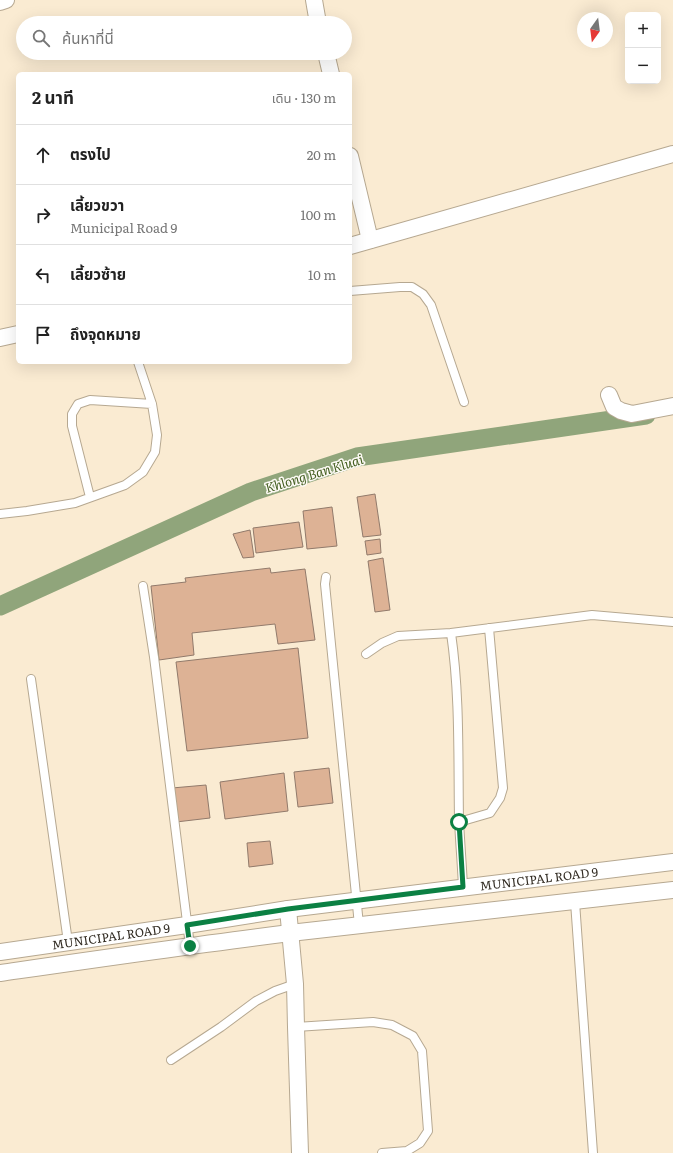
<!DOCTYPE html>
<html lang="th">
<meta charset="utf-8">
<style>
body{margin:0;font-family:Literata,"Noto Sans Thai",serif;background:#f6f6f6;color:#222}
.controls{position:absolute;right:12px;top:12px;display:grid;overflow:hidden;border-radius:6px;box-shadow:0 4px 16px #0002}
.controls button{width:36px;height:36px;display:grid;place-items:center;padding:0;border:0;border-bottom:1px solid #e0e0e0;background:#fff;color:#222;font:20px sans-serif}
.compass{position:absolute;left:577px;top:12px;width:36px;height:36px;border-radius:50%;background:#fff;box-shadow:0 4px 16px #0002;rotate:194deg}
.stop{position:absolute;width:12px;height:12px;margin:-9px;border:3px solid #0b8043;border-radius:50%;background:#fff}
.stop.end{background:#0b8043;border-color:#fff;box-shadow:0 1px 4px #0008}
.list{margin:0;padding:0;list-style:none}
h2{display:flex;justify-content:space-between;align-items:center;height:52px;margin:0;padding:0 16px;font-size:17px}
h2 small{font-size:13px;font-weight:400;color:#767676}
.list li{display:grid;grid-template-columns:26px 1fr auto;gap:12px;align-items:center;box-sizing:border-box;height:60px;padding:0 16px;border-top:1px solid #e0e0e0}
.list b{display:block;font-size:15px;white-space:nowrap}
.list p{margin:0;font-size:13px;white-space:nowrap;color:#767676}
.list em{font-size:13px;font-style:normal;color:#767676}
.icon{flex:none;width:22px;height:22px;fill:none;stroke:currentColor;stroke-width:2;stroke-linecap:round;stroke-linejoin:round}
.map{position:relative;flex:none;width:673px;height:1153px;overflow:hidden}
.search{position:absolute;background:#fff;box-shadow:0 4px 16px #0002;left:16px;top:16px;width:336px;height:44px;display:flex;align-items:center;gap:10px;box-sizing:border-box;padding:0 14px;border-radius:22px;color:#767676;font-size:15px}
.panel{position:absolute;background:#fff;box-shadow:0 4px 16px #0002;left:16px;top:72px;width:336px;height:292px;border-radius:6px}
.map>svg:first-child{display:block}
</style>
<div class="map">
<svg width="673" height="1153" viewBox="0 0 673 1153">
<rect width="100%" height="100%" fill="#faebd2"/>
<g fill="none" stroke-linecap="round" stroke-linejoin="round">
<!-- canal -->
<path stroke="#90a57b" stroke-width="19" d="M 0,606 L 251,492 L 357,457 L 646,415"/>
</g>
<!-- building -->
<path fill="#ddb295" stroke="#917a6b" d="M 375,494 L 381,535 L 363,537 L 357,497 Z
M 332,507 L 337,546 L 307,549 L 303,511 Z
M 299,522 L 303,547 L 256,553 L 253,528 Z
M 250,530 L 254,557 L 243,558 L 233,534 Z
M 380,539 L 381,553 L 367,555 L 365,541 Z
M 383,558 L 390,610 L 375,612 L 368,561 Z
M 270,568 L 271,573 L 305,569 L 315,640 L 278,644 L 275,624 L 192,633 L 194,655 L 159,660 L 151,586 L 186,582 L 185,578 Z
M 298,648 L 308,738 L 187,751 L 176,662 Z
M 329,768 L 333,803 L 298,807 L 294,772 Z
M 284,773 L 288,811 L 225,819 L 220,782 Z
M 206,785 L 210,818 L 176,822 L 172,788 Z
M 270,841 L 273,864 L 249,867 L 247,843 Z"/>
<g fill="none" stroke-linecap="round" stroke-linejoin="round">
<defs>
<path id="lane" d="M 350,291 L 400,287 L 412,287 L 423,294 L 431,305 L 464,402
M 90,497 L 72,426 L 72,414 L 78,404 L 90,400 L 152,404
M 0,514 L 27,511 L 75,503 L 125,485 L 143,472 L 155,452 L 157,435 L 152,404 L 138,362
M 326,577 L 325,584 L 359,925
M 143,586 L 154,657 L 190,946
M 366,654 L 382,643 L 398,636 L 451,633
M 31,679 L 68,942
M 459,822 L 490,813 L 500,798 L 503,788 L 489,628
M 463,887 C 462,865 460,842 459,820 C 458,757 460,695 451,633 L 592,615 L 673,622
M 575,902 L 593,1153
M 296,1027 L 373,1022 L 392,1025 L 413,1036 L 422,1051 L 428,1131 L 420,1143 L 407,1151 L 382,1153
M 171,1060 L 221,1027 L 256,1001 L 275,991 L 295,984"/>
<g id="street">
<path d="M 314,0 L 315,6 L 318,23"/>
<path d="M 0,2 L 6,0"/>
<path d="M 326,53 L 331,74"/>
<path d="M 350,156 L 370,240"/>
<path d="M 350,246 L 673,154"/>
<path d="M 0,338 L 18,334"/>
<path d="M 609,395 L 614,407 L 621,411 L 632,414 L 673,406"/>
<path d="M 288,909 L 295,984 L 296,1027 L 300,1153"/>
<path id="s1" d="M 0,952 L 187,925 L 288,909 L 673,862"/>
<path d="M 0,973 C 97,959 193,945 290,933 C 418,918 546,905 673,890"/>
</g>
</defs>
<!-- lane casing -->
<use href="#lane" stroke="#b6a891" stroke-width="10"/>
<!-- street casing -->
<use href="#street" stroke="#b6a891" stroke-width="18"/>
<!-- lane -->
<use href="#lane" stroke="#fff" stroke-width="8"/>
<!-- street -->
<use href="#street" stroke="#fff" stroke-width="16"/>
</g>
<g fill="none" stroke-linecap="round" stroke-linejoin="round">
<!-- route -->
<path stroke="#0b8043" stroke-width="5" d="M 190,946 L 187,925 L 288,909 L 463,887 L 459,822"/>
</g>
<g text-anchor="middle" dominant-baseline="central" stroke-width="3" stroke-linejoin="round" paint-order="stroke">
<!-- street labels -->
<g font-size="12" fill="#312b22" stroke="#fdfaf5">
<text stroke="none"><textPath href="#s1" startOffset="544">MUNICIPAL ROAD 9</textPath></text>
<text stroke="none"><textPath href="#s1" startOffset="112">MUNICIPAL ROAD 9</textPath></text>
</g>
<!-- water labels -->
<g font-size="13" font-style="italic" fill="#435e20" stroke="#fdfaf5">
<text transform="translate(314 473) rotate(-17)">Khlong Ban Kluai</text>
</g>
</g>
</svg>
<div class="controls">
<button>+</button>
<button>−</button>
</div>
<svg class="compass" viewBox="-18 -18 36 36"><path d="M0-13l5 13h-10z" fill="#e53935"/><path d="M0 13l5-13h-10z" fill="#767676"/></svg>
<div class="stop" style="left:459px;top:822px"></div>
<div class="stop end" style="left:190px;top:946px"></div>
<div class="search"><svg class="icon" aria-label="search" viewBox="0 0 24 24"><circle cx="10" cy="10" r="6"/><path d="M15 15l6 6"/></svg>ค้นหาที่นี่</div>
<section class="panel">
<h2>2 นาที<small>เดิน · 130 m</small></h2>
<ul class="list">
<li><svg class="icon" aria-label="ahead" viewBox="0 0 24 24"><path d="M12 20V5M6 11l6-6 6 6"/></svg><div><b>ตรงไป</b></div><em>20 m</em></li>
<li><svg class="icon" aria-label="right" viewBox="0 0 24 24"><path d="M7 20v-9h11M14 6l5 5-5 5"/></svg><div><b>เลี้ยวขวา</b><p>Municipal Road 9</p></div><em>100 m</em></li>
<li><svg class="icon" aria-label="left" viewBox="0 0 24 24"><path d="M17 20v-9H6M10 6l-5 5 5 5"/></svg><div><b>เลี้ยวซ้าย</b></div><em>10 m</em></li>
<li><svg class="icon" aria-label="arrive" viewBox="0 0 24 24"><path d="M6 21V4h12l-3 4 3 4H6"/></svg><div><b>ถึงจุดหมาย</b></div></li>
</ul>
</section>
</div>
